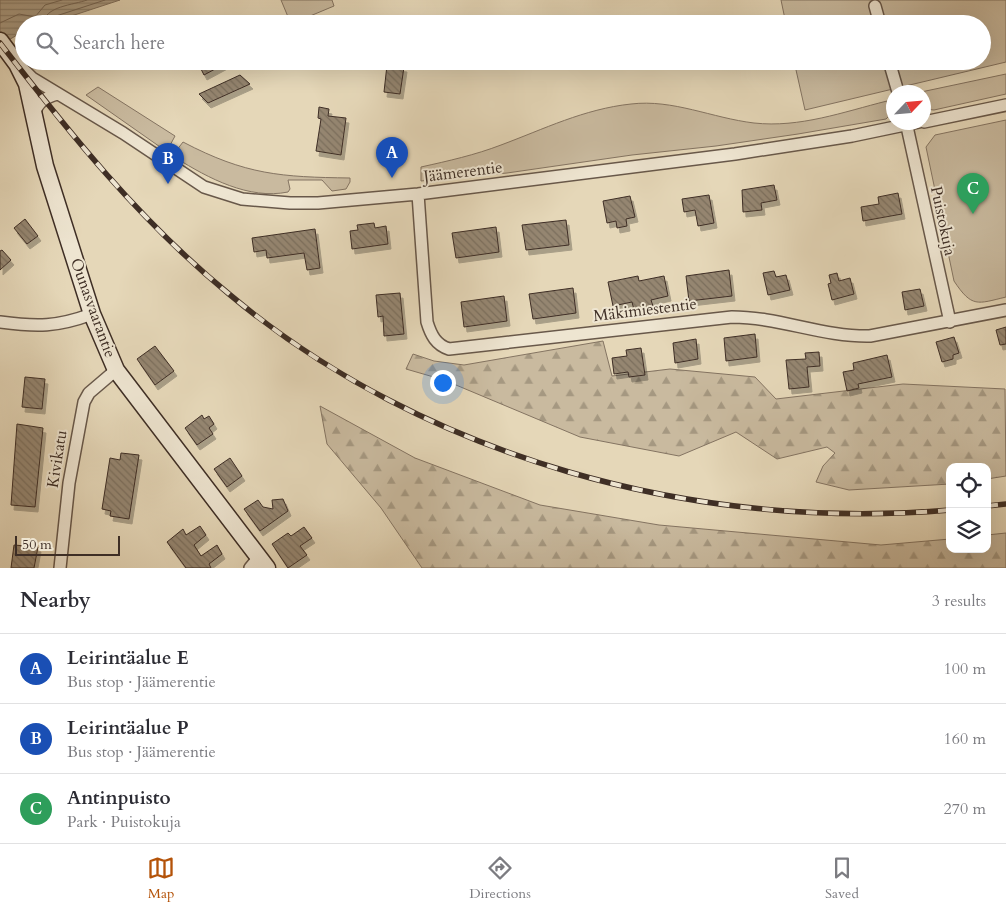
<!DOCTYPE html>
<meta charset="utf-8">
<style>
body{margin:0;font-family:Cardo,serif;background:#f2f2f3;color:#2b2b33}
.controls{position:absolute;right:15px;bottom:15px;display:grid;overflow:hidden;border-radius:10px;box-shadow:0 5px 20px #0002}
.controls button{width:45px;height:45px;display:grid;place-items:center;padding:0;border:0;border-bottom:1px solid #e1e1e2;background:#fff;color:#2b2b33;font:25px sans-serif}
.compass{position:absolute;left:886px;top:85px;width:45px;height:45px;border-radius:50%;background:#fff;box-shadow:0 5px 20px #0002;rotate:64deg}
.scale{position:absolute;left:15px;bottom:12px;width:105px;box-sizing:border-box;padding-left:5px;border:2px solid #3e2e25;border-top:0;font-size:14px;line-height:18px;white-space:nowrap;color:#3e2e25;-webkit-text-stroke:4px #eee5d1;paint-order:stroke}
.you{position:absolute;left:442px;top:382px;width:18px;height:18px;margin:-12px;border:4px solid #fff;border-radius:50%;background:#1a73e8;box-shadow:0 0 0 8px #1a73e833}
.badge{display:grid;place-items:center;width:32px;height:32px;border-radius:50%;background:#b45309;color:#fff;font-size:16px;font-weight:700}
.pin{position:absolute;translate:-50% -41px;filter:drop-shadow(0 1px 2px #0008)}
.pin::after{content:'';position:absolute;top:26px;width:18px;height:15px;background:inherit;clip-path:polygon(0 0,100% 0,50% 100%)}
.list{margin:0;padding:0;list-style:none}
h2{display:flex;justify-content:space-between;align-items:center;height:65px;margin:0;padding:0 20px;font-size:21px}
h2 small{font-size:16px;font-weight:400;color:#7c7c81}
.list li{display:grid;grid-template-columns:32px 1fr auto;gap:15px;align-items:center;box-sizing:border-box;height:70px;padding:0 20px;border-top:1px solid #e1e1e2}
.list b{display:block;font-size:19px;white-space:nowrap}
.list p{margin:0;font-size:16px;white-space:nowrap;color:#7c7c81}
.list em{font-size:16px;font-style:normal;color:#7c7c81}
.icon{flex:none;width:28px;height:28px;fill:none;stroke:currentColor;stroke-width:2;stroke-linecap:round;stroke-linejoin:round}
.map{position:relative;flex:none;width:1006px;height:568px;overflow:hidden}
.search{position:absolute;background:#fff;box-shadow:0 5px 20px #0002;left:15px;right:15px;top:15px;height:55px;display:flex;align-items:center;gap:12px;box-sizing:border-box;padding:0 18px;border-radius:28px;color:#7c7c81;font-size:19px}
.sheet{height:275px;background:#fff}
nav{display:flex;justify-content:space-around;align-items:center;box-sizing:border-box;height:70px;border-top:1px solid #e1e1e2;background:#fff;font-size:14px;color:#7c7c81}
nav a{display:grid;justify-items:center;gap:2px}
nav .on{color:#b45309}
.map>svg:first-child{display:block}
</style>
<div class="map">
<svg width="1006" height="568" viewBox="0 0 1006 568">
<defs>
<pattern id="forest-firs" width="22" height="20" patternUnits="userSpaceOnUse" patternTransform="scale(1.25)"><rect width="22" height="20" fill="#c9ba9f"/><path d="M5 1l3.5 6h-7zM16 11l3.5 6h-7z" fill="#a59881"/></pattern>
<pattern id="water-rules" width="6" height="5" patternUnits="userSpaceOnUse" patternTransform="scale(1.25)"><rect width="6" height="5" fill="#ac9e86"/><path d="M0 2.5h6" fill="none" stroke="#8d816d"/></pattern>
<pattern id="building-back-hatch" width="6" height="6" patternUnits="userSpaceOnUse" patternTransform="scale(1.25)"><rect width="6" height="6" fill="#958671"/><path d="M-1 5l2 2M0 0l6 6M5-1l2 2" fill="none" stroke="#7b6e5d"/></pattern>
<filter id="shadow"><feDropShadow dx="3" dy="5" stdDeviation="0" flood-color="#0004"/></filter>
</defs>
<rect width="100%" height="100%" fill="#e5d7b8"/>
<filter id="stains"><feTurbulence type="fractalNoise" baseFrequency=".004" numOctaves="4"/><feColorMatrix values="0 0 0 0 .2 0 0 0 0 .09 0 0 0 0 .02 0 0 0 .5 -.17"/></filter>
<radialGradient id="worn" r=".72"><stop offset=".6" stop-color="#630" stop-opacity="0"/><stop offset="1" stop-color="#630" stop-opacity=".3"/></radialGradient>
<!-- green -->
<path fill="#c9ba9f" stroke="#847462" d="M 281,0 L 332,0 L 334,6 L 291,24 Z
M 781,0 L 1006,0 L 1006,62 L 805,110 L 794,61 L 982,61 L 982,24 L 786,24 Z
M 1006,74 L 1006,94 L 934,110 L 924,109 L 924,92 L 921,92 Z
M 98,87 L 175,136 L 168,149 L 163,149 L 86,95 Z
M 887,101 L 890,115 L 886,119 L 798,134 L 716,146 L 632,155 L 507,173 L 421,181 L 421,167 C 448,161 475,155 501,145 C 544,129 584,109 631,104 C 673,99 712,118 754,123 C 800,128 843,112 887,101 Z
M 1006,120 L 1006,297 C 977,304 972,308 954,281 L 926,147 L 935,135 Z
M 183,142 C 246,175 281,177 350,178 L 350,182 L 346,189 L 332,191 L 322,180 L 288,180 L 290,189 L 288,192 C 249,200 208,178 176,158 L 173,155 Z"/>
<!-- forest -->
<path fill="url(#forest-firs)" stroke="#847462" d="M 603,341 L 612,376 L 670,369 L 755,377 L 776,399 L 903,384 L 1005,389 L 1006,476 L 987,479 L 987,467 L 950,467 L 950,484 L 849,490 L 816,482 L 823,466 L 835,453 L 827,447 L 777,459 L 736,432 L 679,456 L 580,437 L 444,380 L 406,369 L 413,354 L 434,361 L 464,365 Z
M 320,406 L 415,458 L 540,505 L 659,525 L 881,545 L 950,539 L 950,549 L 987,549 L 987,535 L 1006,533 L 1006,568 L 422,568 L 381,508 L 327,444 Z"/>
<!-- water -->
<path fill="url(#water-rules)" stroke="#80715f" d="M 0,0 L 120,0 L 47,24 L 24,24 L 24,31 L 0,45 Z"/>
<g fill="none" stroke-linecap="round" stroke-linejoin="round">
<!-- shore -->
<path stroke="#756656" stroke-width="1" d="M 0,23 L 19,14 L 35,17 L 45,5 L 62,0
M 43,24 C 44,6 74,5 87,0
M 49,24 L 53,17 L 105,0"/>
</g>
<!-- building -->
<path fill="url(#building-back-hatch)" stroke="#3e2e25" filter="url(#shadow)" d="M 206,61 L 230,61 L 204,75 L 199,65 Z
M 387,65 L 404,67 L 400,94 L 384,92 Z
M 240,75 L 250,84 L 208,103 L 199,94 Z
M 319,107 L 329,109 L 328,116 L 346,118 L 341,155 L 316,151 L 321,119 L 318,118 Z
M 774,185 L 777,200 L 761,203 L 762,210 L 743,212 L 742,190 Z
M 898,193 L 902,214 L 863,221 L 861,207 L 879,204 L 878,197 Z
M 709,195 L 714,223 L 698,226 L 695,210 L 684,212 L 682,199 Z
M 630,196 L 635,217 L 626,219 L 627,226 L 617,228 L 616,221 L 607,223 L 603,201 Z
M 25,219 L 38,236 L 27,244 L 14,228 Z
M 566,220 L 569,245 L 526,250 L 522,225 Z
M 374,223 L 375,228 L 386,226 L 388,244 L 352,249 L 350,231 L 358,230 L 357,225 Z
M 496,227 L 499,252 L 456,258 L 452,233 Z
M 315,229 L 320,268 L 307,270 L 304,253 L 267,258 L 266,250 L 254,252 L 252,238 Z
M 2,250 L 11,260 L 0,270 L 0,251 Z
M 729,270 L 732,296 L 689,301 L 686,276 Z
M 774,271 L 776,277 L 786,275 L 790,290 L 768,295 L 763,273 Z
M 837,273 L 839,281 L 850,278 L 854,294 L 832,300 L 828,284 L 831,283 L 829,275 Z
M 638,276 L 639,281 L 664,276 L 668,296 L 651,300 L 653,306 L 634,310 L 632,302 L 613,306 L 608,282 Z
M 573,288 L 576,313 L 533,319 L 529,294 Z
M 920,289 L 924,306 L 905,310 L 902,292 Z
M 400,293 L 404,334 L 384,336 L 383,316 L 378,317 L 376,295 Z
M 504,296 L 507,321 L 464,327 L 461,302 Z
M 1006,327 L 1006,344 L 1000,345 L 996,330 Z
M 755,334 L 757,357 L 726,361 L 724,338 Z
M 954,337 L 959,353 L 953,355 L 953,359 L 942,362 L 936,342 Z
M 696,339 L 698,359 L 675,363 L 673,343 Z
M 155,346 L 174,371 L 155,385 L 137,359 Z
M 641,348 L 645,375 L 629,377 L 628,372 L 614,374 L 612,358 L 627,356 L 626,350 Z
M 819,352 L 820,366 L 807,367 L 809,387 L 789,389 L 786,360 L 806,359 L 805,353 Z
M 887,355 L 892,377 L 858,384 L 859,388 L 847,391 L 843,372 L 854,370 L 853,363 Z
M 25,377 L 45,379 L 42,409 L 22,407 Z
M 202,415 L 204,419 L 209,416 L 214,424 L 209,428 L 213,434 L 197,445 L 185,428 Z
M 17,424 L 43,428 L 35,507 L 11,505 Z
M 121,453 L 139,455 L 129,519 L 110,516 L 111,511 L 102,509 L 110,458 L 120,460 Z
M 230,458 L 242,476 L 227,487 L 214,469 Z
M 283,499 L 288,511 L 260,531 L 244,509 L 258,500 L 263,507 L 273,509 L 272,500 Z
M 200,526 L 206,535 L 194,545 L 201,556 L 217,545 L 222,554 L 209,564 L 211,568 L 186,568 L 167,542 L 183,529 L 186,535 Z
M 304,527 L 312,538 L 300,546 L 307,555 L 288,568 L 272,544 L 288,533 L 291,536 Z
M 14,545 L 38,547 L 34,568 L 11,568 Z"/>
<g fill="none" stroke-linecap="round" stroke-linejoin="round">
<defs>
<path id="street" d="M 875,6 L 880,24
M 889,61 L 898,92
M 22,68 L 32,78 L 123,133 L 204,187 L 242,199 L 290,203 L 318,203 L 418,194 L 735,154 L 852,136 L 919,122
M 34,116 C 36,103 45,97 58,94
M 906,122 L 950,322
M 924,122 L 1006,105
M 418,194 L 427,322 C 431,335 436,345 449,349 L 732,317 C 779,317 823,337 870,336 L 1006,310
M 0,322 C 37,327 57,327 92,314
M 60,568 L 69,483 L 84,402 L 89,393 L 116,370
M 250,568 L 259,557"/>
<path id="secondary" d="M 0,41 L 17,64 L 27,84 L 45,166 L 92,314 L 116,370 L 267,568"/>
</defs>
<!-- street casing -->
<use href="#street" stroke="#68584a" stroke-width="14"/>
<!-- secondary casing -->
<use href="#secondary" stroke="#3e2e25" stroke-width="19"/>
<!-- street -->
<use href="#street" stroke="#eee5d1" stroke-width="11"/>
<!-- secondary -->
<use href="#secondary" stroke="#eee5d1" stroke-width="16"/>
<defs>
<path id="rail" d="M 0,43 C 70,134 140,221 229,294 C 425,458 697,532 950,510
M 987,506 L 1006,504"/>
</defs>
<!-- rail casing -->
<use href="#rail" stroke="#3e2e25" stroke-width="5.5"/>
<!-- rail -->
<use href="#rail" stroke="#eee5d1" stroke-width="4" stroke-dasharray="11" stroke-linecap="butt"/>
</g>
<g text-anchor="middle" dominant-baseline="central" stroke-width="4" stroke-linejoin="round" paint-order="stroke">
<!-- street labels -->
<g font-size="16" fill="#3e2e25" stroke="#eee5d1">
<text transform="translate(463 172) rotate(-7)">Jäämerentie</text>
<text transform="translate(943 221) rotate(78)">Puistokuja</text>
<text transform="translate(93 308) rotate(70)">Ounasvaarantie</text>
<text transform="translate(645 310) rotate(-7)">Mäkimiestentie</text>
<text transform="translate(57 459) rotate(-81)">Kivikatu</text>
</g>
</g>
<rect width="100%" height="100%" filter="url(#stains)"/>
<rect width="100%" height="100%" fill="url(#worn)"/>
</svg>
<div class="controls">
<button><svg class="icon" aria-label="locate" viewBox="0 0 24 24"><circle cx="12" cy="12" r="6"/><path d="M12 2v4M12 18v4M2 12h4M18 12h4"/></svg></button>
<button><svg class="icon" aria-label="layers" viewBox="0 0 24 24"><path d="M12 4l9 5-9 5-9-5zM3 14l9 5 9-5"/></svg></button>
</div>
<svg class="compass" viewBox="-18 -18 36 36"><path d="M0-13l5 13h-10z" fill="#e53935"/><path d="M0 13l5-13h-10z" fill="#7c7c81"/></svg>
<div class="scale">50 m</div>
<div class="you"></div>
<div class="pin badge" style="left:392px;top:178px;background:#1a4fb4">A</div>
<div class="pin badge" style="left:168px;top:184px;background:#1a4fb4">B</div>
<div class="pin badge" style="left:973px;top:214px;background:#2e9e5b">C</div>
<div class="search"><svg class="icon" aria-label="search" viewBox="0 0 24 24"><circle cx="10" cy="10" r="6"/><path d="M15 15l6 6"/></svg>Search here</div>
</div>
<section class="sheet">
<h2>Nearby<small>3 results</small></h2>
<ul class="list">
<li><span class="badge" style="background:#1a4fb4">A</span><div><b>Leirintäalue E</b><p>Bus stop · Jäämerentie</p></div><em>100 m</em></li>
<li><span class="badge" style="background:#1a4fb4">B</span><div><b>Leirintäalue P</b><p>Bus stop · Jäämerentie</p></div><em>160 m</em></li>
<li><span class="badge" style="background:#2e9e5b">C</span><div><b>Antinpuisto</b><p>Park · Puistokuja</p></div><em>270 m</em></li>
</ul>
</section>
<nav>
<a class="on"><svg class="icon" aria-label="map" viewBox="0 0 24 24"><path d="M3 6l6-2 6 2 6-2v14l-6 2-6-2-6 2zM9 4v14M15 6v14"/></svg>Map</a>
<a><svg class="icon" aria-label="directions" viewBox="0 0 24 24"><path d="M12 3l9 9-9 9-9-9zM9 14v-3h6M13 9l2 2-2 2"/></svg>Directions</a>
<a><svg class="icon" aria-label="saved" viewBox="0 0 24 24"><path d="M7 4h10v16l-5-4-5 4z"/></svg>Saved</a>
</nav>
